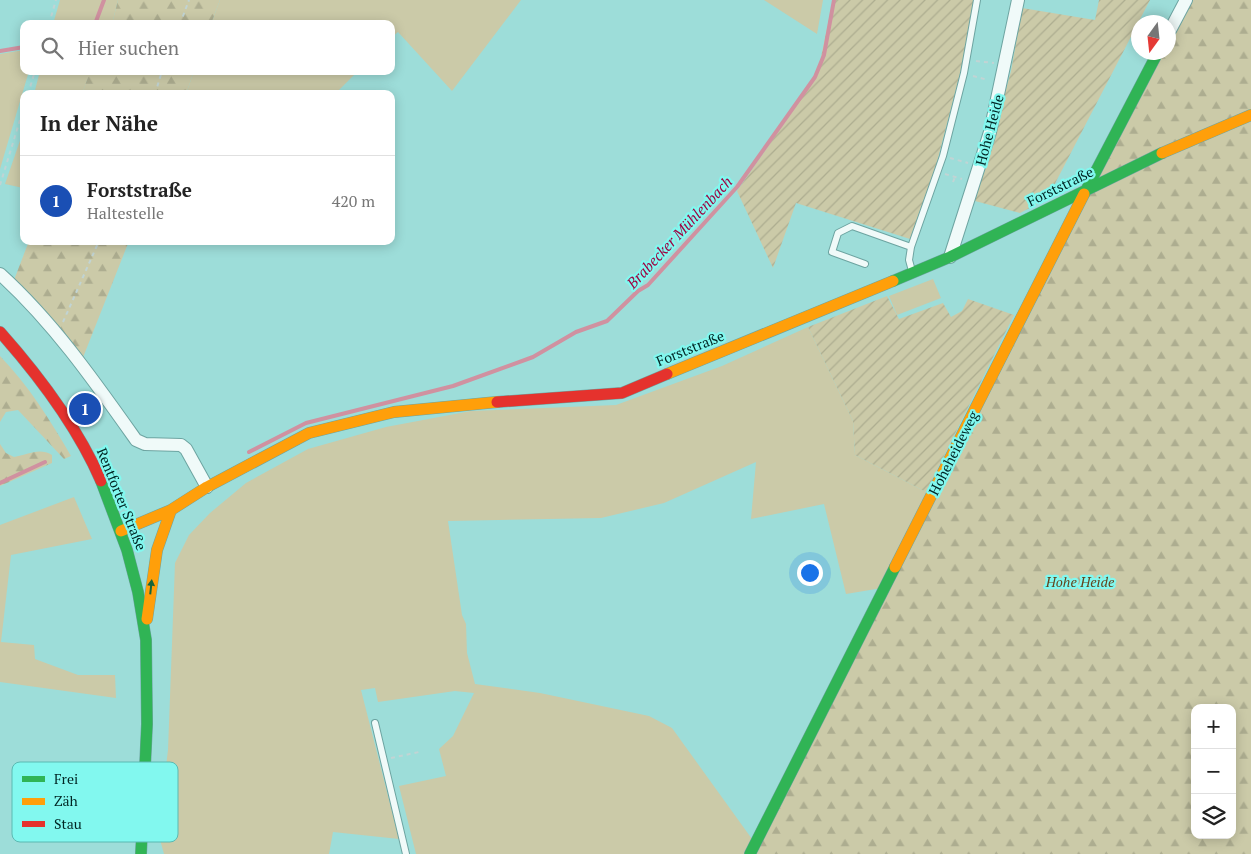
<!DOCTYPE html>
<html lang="de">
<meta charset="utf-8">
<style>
body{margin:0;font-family:"PT Serif",serif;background:#f6f6f6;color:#222}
.controls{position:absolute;right:15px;bottom:15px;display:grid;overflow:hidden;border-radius:10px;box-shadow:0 2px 12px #0003}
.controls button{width:45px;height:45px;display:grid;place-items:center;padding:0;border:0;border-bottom:1px solid #e0e0e0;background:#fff;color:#222;font:25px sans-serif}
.compass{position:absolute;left:1131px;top:15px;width:45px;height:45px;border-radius:50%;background:#fff;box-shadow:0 2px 12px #0003;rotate:195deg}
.you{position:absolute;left:809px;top:572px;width:18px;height:18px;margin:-12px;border:4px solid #fff;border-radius:50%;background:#1a73e8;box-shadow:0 0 0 8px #1a73e833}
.badge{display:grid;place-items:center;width:32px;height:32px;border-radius:50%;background:#ea580c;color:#fff;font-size:16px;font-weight:700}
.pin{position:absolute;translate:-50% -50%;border:2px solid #fff;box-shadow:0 1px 5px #0006}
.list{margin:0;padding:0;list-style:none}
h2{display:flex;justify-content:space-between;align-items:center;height:65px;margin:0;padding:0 20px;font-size:21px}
h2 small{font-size:16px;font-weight:400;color:#767676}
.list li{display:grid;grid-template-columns:32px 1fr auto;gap:15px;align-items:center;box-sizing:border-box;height:90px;padding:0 20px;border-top:1px solid #e0e0e0}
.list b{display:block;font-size:19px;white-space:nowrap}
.list p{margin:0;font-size:16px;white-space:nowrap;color:#767676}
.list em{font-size:16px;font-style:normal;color:#767676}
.icon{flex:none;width:28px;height:28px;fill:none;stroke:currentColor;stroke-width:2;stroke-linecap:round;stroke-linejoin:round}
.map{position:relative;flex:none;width:1251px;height:854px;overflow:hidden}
.search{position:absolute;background:#fff;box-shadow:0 2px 12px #0003;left:20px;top:20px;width:375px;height:55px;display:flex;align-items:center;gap:12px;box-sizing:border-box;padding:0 18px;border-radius:10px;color:#767676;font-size:19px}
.panel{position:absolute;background:#fff;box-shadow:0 2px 12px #0003;left:20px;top:90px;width:375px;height:155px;border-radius:10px}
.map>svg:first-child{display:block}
</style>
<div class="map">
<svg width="1251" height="854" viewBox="0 0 1251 854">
<defs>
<pattern id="forest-firs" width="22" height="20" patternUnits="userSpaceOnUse" patternTransform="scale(1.25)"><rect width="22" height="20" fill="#cbcaa8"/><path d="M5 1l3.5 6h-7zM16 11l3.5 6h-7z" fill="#adad90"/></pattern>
<pattern id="garden-furrows" width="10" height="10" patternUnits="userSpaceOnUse" patternTransform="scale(1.25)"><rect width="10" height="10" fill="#cbcaa8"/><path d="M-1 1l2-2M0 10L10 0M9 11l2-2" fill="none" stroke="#adad90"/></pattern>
</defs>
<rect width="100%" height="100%" fill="#9dddd9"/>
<!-- green -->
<path fill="#cbcaa8" d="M 60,0 L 118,0 L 112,24 L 53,24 Z
M 220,0 L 521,0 L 452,91 L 398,32 L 391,38 L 391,24 L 211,24 Z
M 764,0 L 823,0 L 817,34 Z
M 24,50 L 24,71 L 29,71 L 0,169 L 0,54 Z
M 40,71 L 97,71 L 88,78 L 82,94 L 34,94 Z
M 194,71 L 358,71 L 335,94 L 186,94 Z
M 24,129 L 24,188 L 23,188 L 5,184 Z
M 933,279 L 941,298 L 897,315 L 889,296 Z
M 808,327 L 853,421 L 855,455 L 926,492 L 882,588 L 846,594 L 824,504 L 751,519 L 756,462 L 664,503 L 601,518 L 448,521 L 462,615 L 466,624 L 467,653 L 475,684 L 540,693 L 649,716 L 672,728 L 752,839 L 745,854 L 416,854 L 399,786 L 446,776 L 439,749 L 453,736 L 474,693 L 455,691 L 378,702 L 375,688 L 361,690 L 399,839 L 333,832 L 329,854 L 164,854 L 158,832 L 168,750 L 175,563 L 189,535 L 210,513 L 246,483 L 308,449 L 386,427 L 471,411 L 616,405 L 722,366 Z
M 74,497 L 92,539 L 11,555 L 1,642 L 34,645 L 35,659 L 78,675 L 115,675 L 116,698 L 0,682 L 0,525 Z"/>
<!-- forest -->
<path fill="url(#forest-firs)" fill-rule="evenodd" d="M 118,0 L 220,0 L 211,24 L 112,24 Z
M 1185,0 L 1251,0 L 1251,854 L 755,854 L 1158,53 L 1168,52 L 1169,32 ZM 1195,708 L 1232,708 L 1232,835 L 1195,835 Z
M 97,71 L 194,71 L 186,94 L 82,94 L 88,77 Z
M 29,241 L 129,241 L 82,360 L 14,280 Z
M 0,356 C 29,386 50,420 71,456 L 64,459 L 18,410 L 6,412 L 0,422 Z
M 0,444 L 6,453 L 14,457 C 27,455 39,447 52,455 L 52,463 L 0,486 Z"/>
<!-- garden -->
<path fill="url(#garden-furrows)" d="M 833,0 L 975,0 L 960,74 L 936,166 L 910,239 L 796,203 L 773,268 L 737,191 L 817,76 Z
M 1099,0 L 1150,0 L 1047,199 L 1020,213 L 975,201 L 1011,71 L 1022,8 L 1095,20 Z
M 887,296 L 899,319 L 943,303 L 951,317 L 962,311 L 968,299 L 1014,315 L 926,492 L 855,455 L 853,421 L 808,327 Z"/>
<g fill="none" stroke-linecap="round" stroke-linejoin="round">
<!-- stream -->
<path stroke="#d091a0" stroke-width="4" d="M 95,24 L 104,0
M 0,51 L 24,47
M 249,452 L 306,423 L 453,386 L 533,357 L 576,332 L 607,321 L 638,291 L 648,285 L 737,187 L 815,77 L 824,55 L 834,0
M 0,483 L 45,462"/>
<defs>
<path id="lane" d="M 865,264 L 832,252 L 838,233 L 852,226 L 911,247
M 912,271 L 909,260 L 911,247 L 943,156 L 964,73 L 977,0
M 375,723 L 406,854"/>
<path id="street" d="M 1168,34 L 1186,0
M 950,257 L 990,132 L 1018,0
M 0,274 C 53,322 95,382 136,440 L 145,444 L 181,445 L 186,449 L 207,487"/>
<path id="fast" d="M 1084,194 L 1158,52
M 893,281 L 950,257 L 1162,153
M 101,481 L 127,550 L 138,592 L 146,640 L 147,724 L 141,854
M 750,854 L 895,567"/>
<path id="slow" d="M 1162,153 L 1251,115
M 667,374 L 893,281
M 121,531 L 171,510 L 207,487 L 309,433 L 394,412 L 497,402
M 895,567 L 1084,194
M 147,619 L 157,550 L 171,510"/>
<path id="jam" d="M 0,332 C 40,377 77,426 101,481
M 497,402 L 622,393 L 667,374"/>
</defs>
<!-- lane casing -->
<use href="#lane" stroke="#6da4a1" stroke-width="8"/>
<!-- street casing -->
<use href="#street" stroke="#6da4a1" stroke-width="14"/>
<!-- fast casing -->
<use href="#fast" stroke="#6da4a1" stroke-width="12"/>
<!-- slow casing -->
<use href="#slow" stroke="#6da4a1" stroke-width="12"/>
<!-- jam casing -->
<use href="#jam" stroke="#6da4a1" stroke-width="12"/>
<!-- path -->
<path stroke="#c1d4d4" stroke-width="2" stroke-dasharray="4 4" stroke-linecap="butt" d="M 49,24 L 56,0
M 180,24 L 189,0
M 976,61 L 994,63
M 973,76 L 988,80
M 28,94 L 35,71
M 155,94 L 162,71
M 950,158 L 968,163
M 945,174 L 962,179
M 953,182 L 955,177
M 0,185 L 24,107
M 63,322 L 99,241
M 391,758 L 419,752"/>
<!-- lane -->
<use href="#lane" stroke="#f0faf9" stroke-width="6"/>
<!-- street -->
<use href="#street" stroke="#f0faf9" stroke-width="12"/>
<!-- fast -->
<use href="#fast" stroke="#30b455" stroke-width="11"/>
<!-- slow -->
<use href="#slow" stroke="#ff9f0a" stroke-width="11"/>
<!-- jam -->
<use href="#jam" stroke="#e5322d" stroke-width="11"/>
</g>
<!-- one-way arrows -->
<defs><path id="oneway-solid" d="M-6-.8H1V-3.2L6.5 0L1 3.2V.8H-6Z" transform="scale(1.25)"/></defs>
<use fill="#16653a" href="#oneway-solid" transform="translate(151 587) rotate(-84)"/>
<g text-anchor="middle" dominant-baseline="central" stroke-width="4.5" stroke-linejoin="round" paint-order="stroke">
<!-- street labels -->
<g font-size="14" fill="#002523" stroke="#82f8ef">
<text transform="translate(989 130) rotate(-75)">Hohe Heide</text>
<text transform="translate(1060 186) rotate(-26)">Forststraße</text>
<text transform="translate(690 348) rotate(-22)">Forststraße</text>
<text transform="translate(953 453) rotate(-63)">Hoheheideweg</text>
<text transform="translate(122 499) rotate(68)">Rentforter Straße</text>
</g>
<!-- park labels -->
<g font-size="14" font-style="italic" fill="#64431b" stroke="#82f8ef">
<text x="1080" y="581">Hohe Heide</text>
</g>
<!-- water labels -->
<g font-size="15" font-style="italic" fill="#9e0340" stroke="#82f8ef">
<text transform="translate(679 232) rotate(-47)">Brabecker Mühlenbach</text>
</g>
</g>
<!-- legend -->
<rect x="12" y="762" width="166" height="80" rx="8" fill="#82f8ef" stroke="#5bb9b2" stroke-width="1"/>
<rect x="22" y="776" width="23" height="6" fill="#30b455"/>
<rect x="22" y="798" width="23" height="7" fill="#ff9f0a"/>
<rect x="22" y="821" width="23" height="6" fill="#e5322d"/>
<g font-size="14" fill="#002523">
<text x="54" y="784">Frei</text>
<text x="54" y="806">Zäh</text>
<text x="54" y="829">Stau</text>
</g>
</svg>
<div class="controls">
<button>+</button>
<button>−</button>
<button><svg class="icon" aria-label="layers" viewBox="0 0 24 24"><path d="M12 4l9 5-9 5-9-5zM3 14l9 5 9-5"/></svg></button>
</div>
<svg class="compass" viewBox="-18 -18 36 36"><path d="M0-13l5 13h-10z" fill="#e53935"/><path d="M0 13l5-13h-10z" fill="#767676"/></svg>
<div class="you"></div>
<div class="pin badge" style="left:85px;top:409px;background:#1a4fb4">1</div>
<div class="search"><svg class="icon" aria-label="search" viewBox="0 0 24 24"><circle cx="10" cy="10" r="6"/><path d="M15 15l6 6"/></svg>Hier suchen</div>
<section class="panel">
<h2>In der Nähe<small></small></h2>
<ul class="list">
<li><span class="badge" style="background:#1a4fb4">1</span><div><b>Forststraße</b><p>Haltestelle</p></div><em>420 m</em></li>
</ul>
</section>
</div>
